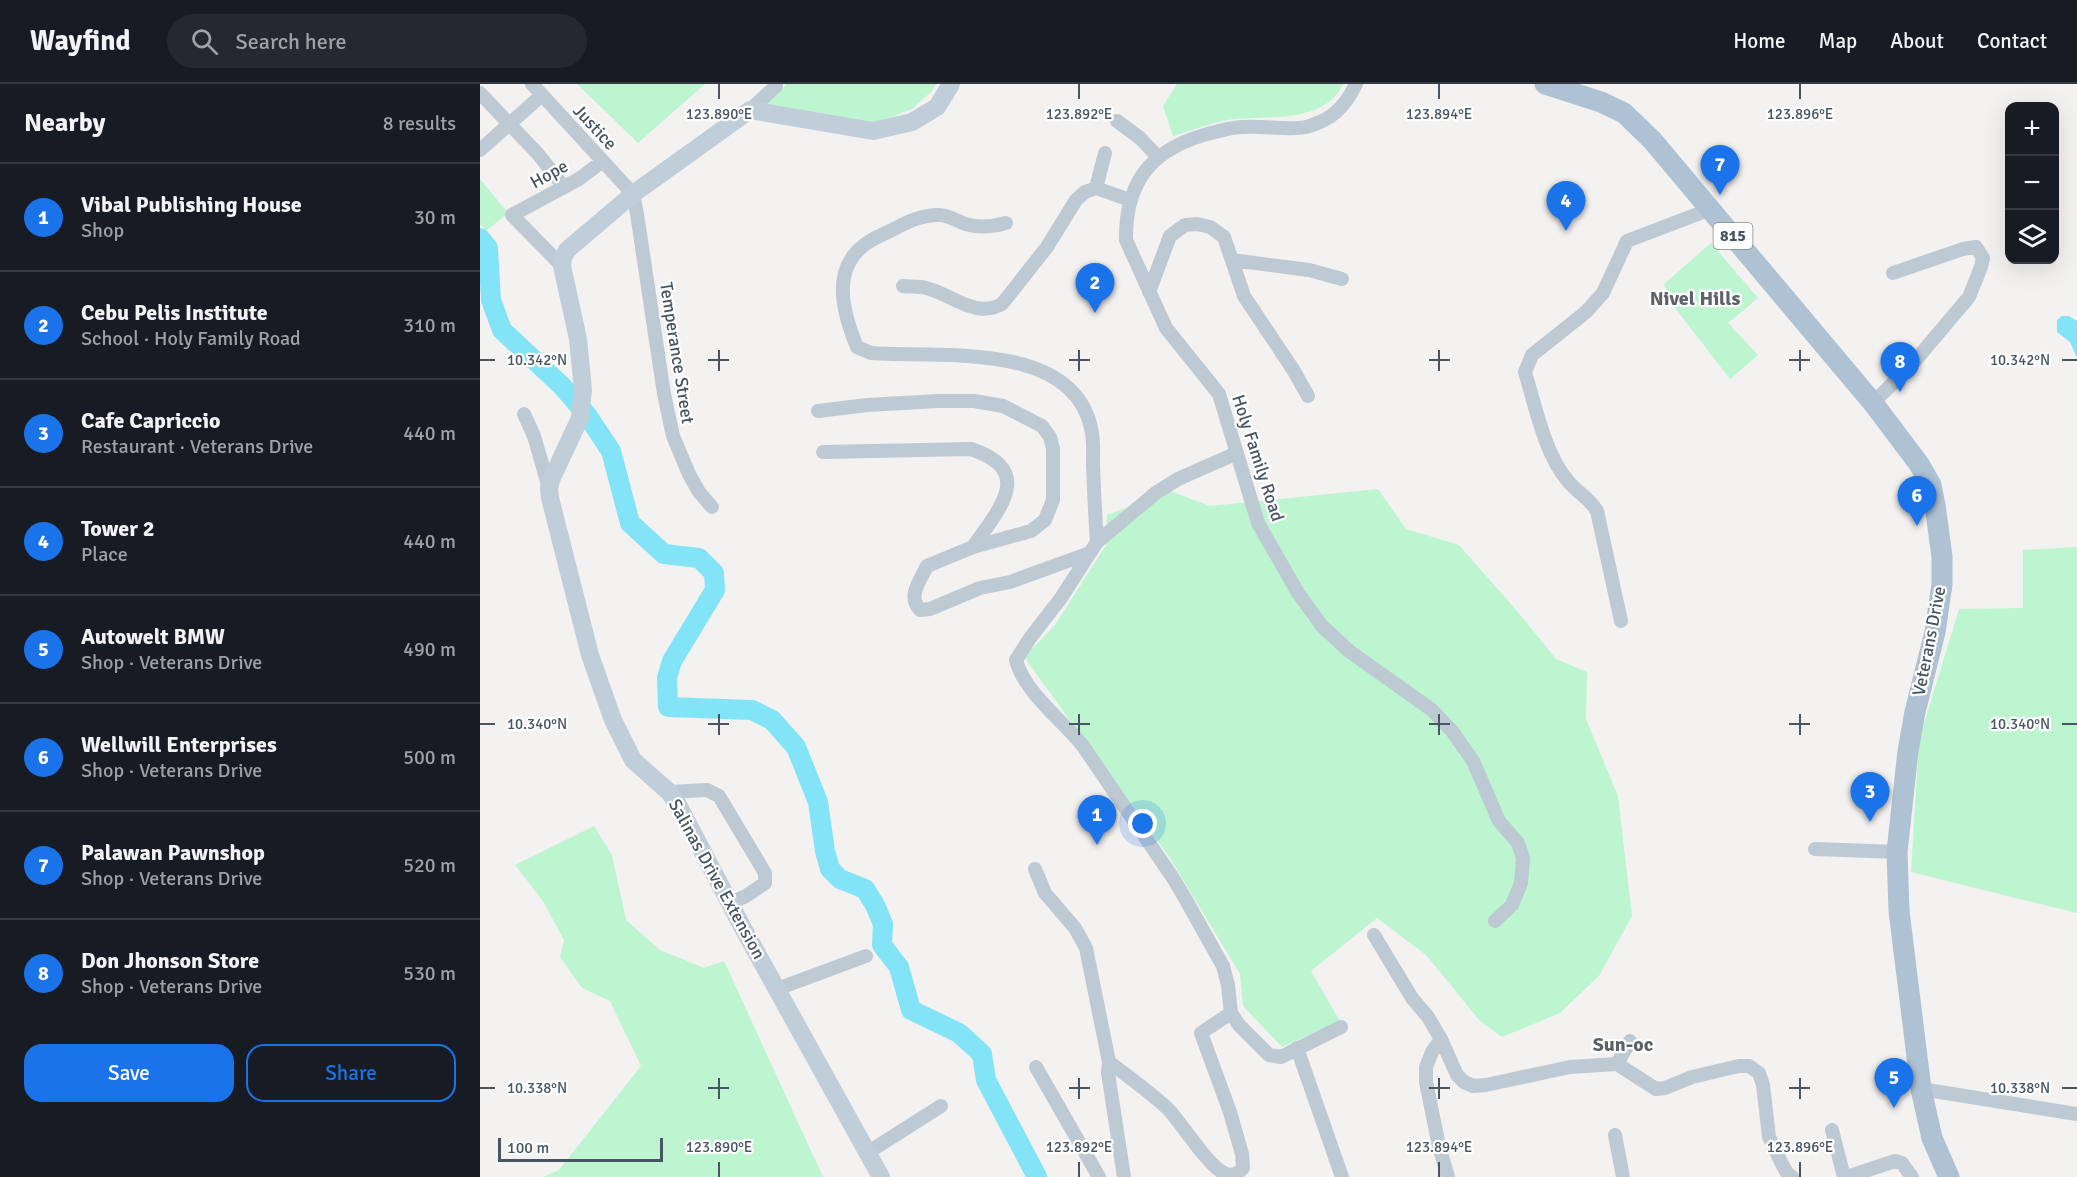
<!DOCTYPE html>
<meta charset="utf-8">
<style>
body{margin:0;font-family:Signika,sans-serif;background:#242831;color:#f1f3f6}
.controls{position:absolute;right:18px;top:18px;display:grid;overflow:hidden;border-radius:12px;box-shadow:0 6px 24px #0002}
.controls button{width:54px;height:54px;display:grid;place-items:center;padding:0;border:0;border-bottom:2px solid #363941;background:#171b24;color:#f1f3f6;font:30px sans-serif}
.scale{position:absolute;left:18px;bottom:15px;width:165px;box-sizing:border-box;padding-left:6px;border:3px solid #475662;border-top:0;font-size:16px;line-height:21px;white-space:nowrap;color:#475662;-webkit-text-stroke:4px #fff;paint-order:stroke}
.you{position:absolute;left:663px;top:740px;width:21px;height:21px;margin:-15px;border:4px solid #fff;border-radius:50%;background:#1a73e8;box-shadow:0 0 0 9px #1a73e833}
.badge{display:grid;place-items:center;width:39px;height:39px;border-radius:50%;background:#1a73e8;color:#fff;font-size:20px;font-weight:700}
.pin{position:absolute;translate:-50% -50px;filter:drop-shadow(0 2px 3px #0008)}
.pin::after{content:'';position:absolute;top:32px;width:21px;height:18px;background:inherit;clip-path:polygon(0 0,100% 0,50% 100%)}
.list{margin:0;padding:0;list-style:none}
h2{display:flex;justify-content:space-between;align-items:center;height:78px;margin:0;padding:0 24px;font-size:26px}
h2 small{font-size:20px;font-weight:400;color:#9ea1a6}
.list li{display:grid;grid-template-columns:39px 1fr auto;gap:18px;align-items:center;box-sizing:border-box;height:108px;padding:0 24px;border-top:2px solid #363941}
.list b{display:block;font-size:22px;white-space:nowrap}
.list p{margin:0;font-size:20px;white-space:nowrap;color:#9ea1a6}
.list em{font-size:20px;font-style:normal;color:#9ea1a6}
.actions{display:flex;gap:12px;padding:18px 24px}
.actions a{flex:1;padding:14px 0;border:2px solid #1a73e8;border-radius:18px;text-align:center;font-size:21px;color:#1a73e8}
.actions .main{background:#1a73e8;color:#fff}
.icon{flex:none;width:33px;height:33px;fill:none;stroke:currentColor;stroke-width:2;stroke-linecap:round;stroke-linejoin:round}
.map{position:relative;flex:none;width:1597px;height:1093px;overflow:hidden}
header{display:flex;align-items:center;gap:36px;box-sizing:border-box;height:84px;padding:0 30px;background:#171b24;border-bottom:2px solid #363941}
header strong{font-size:28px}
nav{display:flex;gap:33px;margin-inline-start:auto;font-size:21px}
.search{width:420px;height:54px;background:#242831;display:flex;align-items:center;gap:15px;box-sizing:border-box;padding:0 21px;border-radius:33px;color:#9ea1a6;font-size:22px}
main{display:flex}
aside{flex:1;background:#171b24}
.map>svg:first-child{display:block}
</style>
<header>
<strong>Wayfind</strong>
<div class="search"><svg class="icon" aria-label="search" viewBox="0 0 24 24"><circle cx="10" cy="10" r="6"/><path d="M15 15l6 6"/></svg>Search here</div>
<nav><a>Home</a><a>Map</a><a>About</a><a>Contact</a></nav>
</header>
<main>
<aside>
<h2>Nearby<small>8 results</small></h2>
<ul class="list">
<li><span class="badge">1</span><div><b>Vibal Publishing House</b><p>Shop</p></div><em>30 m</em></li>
<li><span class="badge">2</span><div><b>Cebu Pelis Institute</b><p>School · Holy Family Road</p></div><em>310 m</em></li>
<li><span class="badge">3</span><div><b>Cafe Capriccio</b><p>Restaurant · Veterans Drive</p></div><em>440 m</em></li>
<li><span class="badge">4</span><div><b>Tower 2</b><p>Place</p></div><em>440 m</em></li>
<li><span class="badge">5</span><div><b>Autowelt BMW</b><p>Shop · Veterans Drive</p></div><em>490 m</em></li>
<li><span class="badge">6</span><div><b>Wellwill Enterprises</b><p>Shop · Veterans Drive</p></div><em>500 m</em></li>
<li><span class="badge">7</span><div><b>Palawan Pawnshop</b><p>Shop · Veterans Drive</p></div><em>520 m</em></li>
<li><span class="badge">8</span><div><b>Don Jhonson Store</b><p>Shop · Veterans Drive</p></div><em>530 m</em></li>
</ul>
<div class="actions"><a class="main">Save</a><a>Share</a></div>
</aside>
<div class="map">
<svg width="1597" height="1093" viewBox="0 0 1597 1093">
<rect width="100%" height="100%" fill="#f4f1f1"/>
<!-- green -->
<path fill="#bcf5d0" d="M 97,0 L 225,0 L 158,59 Z
M 305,0 L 456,0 L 452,7 L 432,25 L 396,39 L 283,24 L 296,7 L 306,2 Z
M 697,0 L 863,0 C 843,42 786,30 748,36 C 730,39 711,47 693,52 L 683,22 Z
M 0,95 L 28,129 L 6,147 L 0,140 Z
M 1231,159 L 1278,214 L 1248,239 L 1278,271 L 1250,295 L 1192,220 L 1184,200 Z
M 898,405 L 926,445 L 979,461 L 1037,527 L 1076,575 L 1107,588 L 1106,635 L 1138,712 L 1152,832 L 1119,892 L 1104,906 L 1080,929 L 1022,953 L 1000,937 L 946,871 L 897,834 L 831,887 L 860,937 L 802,963 L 763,922 L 760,890 L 690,774 L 544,573 L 575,541 L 626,461 L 627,431 L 690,407 L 730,422 Z
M 1597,463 L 1597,829 L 1431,788 L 1439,656 L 1479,525 L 1543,524 L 1543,466 Z
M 114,742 L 132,771 L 146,836 L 180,866 L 224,884 L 244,877 L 343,1093 L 63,1093 L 79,1086 L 161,982 L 130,917 L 102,904 L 80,873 L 84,856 L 63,817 L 35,781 Z"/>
<!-- water -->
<path fill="#84e4f7" d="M 1582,232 L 1589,232 L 1597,237 L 1597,274 L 1590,258 L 1577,248 L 1577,236 Z"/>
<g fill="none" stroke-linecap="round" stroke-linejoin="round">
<!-- river -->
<path stroke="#84e4f7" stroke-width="20" d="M 0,154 L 8,164 L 11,216 L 22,246 L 82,302 L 107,331 L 131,367 L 150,439 L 184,470 L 219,474 L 234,489 L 235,506 L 192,577 L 187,594 L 188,623 L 272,626 L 292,636 L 316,663 L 338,718 L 345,767 L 350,785 L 360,795 L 385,805 L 395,821 L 403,840 L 402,861 L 419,883 L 431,926 L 479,949 L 502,970 L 506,996 L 557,1093"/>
<!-- street -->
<path stroke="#becad3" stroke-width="14" d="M 52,0 L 153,110 L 157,130 L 184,310 L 193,352 L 209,390 L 219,408 L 232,423
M 876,0 C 865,23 852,36 826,43 C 809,47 781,41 762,43 C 753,43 744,46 735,48 C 676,62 645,93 646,156 L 686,244 L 739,310 L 778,439 L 818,509 L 842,542 L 869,567 L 952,626 L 972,647 L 993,677 L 1019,737 L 1038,759 L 1043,774 L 1041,799 L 1032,821 L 1015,837
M 0,9 L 58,70 L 84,103
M 270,26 L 296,2
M 637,37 L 660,54 L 678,73
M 0,66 L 62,11
M 616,104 L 625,69
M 526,139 C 512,143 499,144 485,140 C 477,137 468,131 459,131 C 441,131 427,138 412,146 C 404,150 394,154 387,159 C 350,184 363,229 377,263 L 391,269 C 457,274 592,256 611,344 C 614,355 613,369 613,380 C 614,406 615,432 617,458
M 752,176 L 829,186 L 862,195
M 82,182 L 32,131 L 99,95 L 123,77
M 423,202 C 430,203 439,202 446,204 C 472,210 495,235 522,220 L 567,163 L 596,116 L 605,108 L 616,104 L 650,116
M 669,208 L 690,152 L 705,141 L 717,140 L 730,143 L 744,153 L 764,212 L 814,287 L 828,312
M 1393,319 L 1434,278 L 1489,213 L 1501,183 L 1503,174 L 1496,163 L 1483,165 L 1413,189
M 338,327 L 387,321 L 458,317 L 494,317 L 523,322 L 562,342 L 570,353 L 573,365 L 573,416 L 565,436 L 551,447 L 493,463 L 447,482 C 440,497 427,512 440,526 L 450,525 L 500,504 L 530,498 L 607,470
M 44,330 L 54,352 L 69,404
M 343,368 L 491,365 C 556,387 519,425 493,463
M 757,369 L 698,395 L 677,408 L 617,458 L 581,514 L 550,554 L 536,576 C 544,608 582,636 603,662 L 693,794 L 706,816 L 743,882 L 748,901 L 751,929 L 759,941 L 789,971 L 801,973 L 861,943
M 1141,537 L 1117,427 C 1107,411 1098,410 1088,397 C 1065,371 1055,321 1045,288 L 1052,271 L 1106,228 L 1123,209 L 1147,157 L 1231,125
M 189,708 L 227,706 L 239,712 L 285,789 L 285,799 L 266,812 L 250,819
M 1335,765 L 1417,768
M 555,785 L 565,809 L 595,844 L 606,864 L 629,978 C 648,992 670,1008 687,1024 C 703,1040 727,1082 746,1090 C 753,1092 759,1089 763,1084 L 762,1070 L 750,1028 L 721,949 L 751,929
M 894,851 L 932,914 L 948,933 L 961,955 L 977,991 L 984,998 L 993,1002 L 1006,1001 L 1090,983 L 1137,980 L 1176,1005 L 1185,1004 L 1212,993 L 1259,982 L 1269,982 L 1279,989 L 1283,1001 L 1289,1053 L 1302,1080 L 1307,1089 L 1312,1093
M 297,905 L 386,872
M 961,955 L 952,968 L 946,983 L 946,998 L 959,1062 L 968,1093
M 817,964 L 862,1093
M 629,978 L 628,989 L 644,1093
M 1137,980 L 1150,957
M 556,983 L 619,1093
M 1441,1005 L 1597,1030
M 1352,1046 L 1364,1093
M 1135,1051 L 1143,1093
M 387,1069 L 461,1022
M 1367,1093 L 1415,1077 L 1422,1079 L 1432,1093"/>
<!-- secondary -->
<path stroke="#c0ceda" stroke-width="18" d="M 401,1093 L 264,846 L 197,719 L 189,708 L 153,676 L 133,636 L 110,571 L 70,414 L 69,404 L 71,396 L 100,334 L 103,306 L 98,255 L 82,182 L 83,174 L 87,166 L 153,110 L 270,26 L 393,47 L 432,38 L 457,23 L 471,0"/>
<!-- primary -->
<path stroke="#aec2d3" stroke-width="21" d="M 1065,0 L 1121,18 L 1144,29 L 1172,56 L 1393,319 L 1439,380 L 1451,401 L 1455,421 L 1462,473 L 1462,500 L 1455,548 L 1435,628 L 1428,667 L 1417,768 L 1419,827 L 1441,1005 L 1452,1054 L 1469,1093"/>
</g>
<!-- ticks -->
<path fill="none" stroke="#475662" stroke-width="2" d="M 239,0 L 239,15M 599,0 L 599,15M 959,0 L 959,15M 1320,0 L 1320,15M 239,266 L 239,287M 599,266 L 599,287M 959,266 L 959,287M 1320,266 L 1320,287M 0,276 L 15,276M 228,276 L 249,276M 589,276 L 610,276M 949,276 L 970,276M 1309,276 L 1330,276M 1582,276 L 1597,276M 239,630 L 239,651M 599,630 L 599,651M 959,630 L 959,651M 1320,630 L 1320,651M 0,640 L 15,640M 228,640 L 249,640M 589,640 L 610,640M 949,640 L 970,640M 1309,640 L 1330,640M 1582,640 L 1597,640M 239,994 L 239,1015M 599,994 L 599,1015M 959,994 L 959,1015M 1320,994 L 1320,1015M 0,1004 L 15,1004M 228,1004 L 249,1004M 589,1004 L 610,1004M 949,1004 L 970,1004M 1309,1004 L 1330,1004M 1582,1004 L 1597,1004M 239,1078 L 239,1093M 599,1078 L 599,1093M 959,1078 L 959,1093M 1320,1078 L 1320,1093"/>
<g text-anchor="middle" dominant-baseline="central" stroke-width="4.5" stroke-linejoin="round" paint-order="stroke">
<!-- shield labels -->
<rect fill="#fff" stroke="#7e8991" stroke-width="1.5" x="1233.5" y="139" width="39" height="26" rx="4.5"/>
<g font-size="16" font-weight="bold" fill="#475662">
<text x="1253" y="152">815</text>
</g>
<!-- street labels -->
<g font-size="18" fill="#475662" stroke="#fff">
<text transform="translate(115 43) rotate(47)">Justice</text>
<text transform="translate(69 90) rotate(-29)">Hope</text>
<text transform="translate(197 269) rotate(81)">Temperance Street</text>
<text transform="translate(778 374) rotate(72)">Holy Family Road</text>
<text transform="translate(1449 557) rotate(-79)">Veterans Drive</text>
<text transform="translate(237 795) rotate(61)">Salinas Drive Extension</text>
</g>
<!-- neighbourhood labels -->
<g font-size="20" font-weight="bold" fill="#5d6268" stroke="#fff">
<text x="1215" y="214">Nivel Hills</text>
<text x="1143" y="960">Sun-oc</text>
</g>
</g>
<g font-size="15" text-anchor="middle" fill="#475662" stroke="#fff" stroke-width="4.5" stroke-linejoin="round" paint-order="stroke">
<text x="239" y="35">123.890°E</text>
<text x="599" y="35">123.892°E</text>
<text x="959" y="35">123.894°E</text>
<text x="1320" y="35">123.896°E</text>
<text x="57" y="281">10.342°N</text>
<text x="1540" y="281">10.342°N</text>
<text x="57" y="645">10.340°N</text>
<text x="1540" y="645">10.340°N</text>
<text x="57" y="1009">10.338°N</text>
<text x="1540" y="1009">10.338°N</text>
<text x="239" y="1068">123.890°E</text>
<text x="599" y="1068">123.892°E</text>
<text x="959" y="1068">123.894°E</text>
<text x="1320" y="1068">123.896°E</text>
</g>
</svg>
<div class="controls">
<button>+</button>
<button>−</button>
<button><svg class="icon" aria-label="layers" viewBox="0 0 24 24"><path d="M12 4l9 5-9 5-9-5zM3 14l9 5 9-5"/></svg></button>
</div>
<div class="scale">100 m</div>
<div class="you"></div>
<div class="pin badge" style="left:617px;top:761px">1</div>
<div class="pin badge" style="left:615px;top:229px">2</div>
<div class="pin badge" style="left:1390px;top:738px">3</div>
<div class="pin badge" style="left:1086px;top:147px">4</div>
<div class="pin badge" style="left:1414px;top:1024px">5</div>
<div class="pin badge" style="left:1437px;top:442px">6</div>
<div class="pin badge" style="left:1240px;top:111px">7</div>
<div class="pin badge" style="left:1420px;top:308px">8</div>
</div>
</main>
